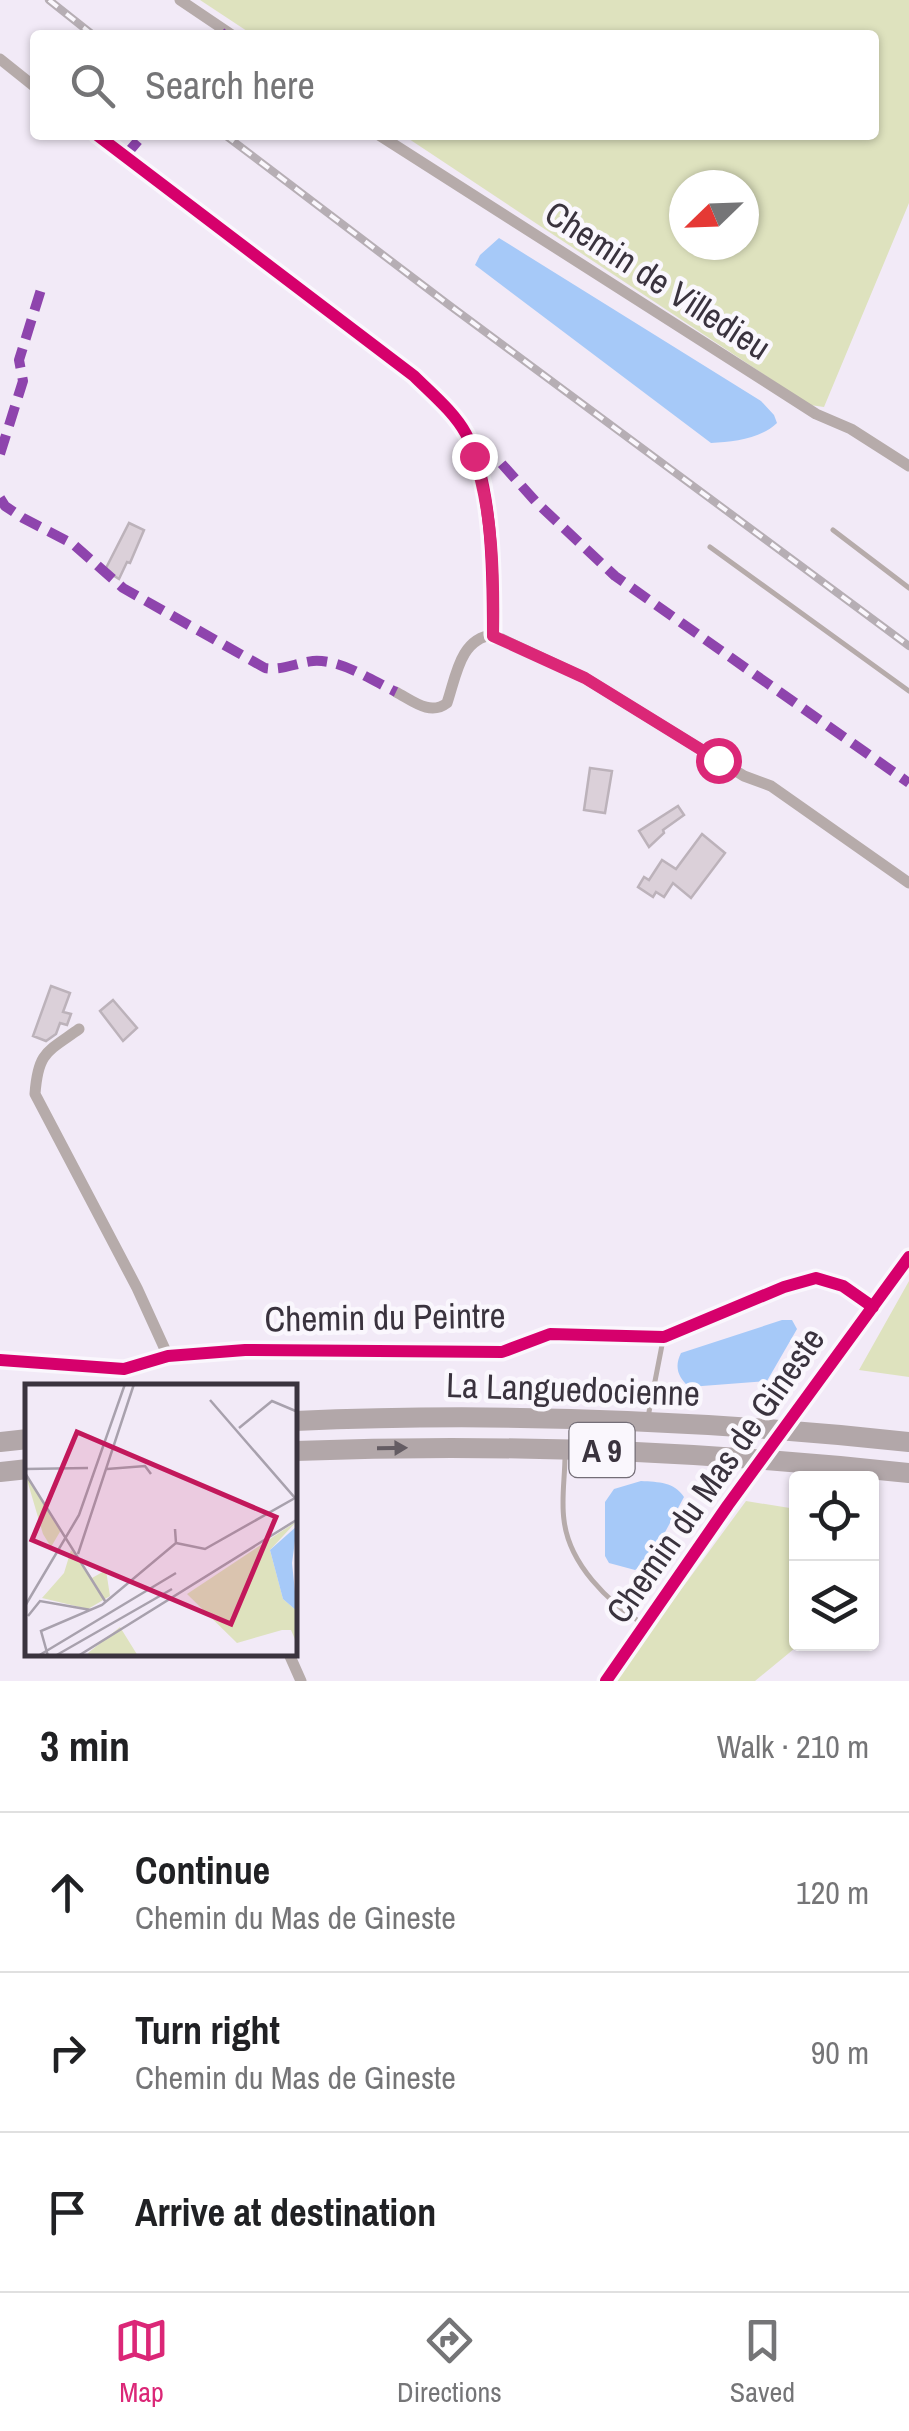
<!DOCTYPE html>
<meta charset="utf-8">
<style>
body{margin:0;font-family:"Archivo Narrow",sans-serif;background:#f2f2f2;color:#202124}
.controls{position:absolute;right:30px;bottom:30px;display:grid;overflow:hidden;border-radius:10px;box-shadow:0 2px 8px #0004}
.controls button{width:90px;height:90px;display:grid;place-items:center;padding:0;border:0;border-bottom:2px solid #e0e0e0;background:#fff;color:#202124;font:50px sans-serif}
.compass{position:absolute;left:669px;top:170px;width:90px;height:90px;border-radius:50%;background:#fff;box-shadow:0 2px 8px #0004;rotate:247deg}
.stop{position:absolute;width:30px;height:30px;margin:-22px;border:8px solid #db2777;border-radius:50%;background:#fff}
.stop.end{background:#db2777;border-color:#fff;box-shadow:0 2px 10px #0008}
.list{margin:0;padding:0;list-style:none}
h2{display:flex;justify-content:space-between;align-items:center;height:130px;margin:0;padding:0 40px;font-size:42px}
h2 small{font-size:32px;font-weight:400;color:#757577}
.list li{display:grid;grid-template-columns:65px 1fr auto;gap:30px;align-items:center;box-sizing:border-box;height:160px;padding:0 40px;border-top:2px solid #e0e0e0}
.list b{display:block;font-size:38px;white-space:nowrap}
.list p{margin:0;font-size:32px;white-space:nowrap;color:#757577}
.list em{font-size:32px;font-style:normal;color:#757577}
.icon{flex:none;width:55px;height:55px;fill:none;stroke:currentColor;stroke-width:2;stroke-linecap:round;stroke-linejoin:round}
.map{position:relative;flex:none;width:909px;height:1681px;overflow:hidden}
.search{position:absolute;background:#fff;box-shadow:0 2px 8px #0004;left:30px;right:30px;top:30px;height:110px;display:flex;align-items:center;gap:25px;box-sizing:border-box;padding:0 35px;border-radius:10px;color:#757577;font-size:38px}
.sheet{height:610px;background:#fff}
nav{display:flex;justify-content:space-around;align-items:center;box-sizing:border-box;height:140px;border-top:2px solid #e0e0e0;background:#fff;font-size:28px;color:#757577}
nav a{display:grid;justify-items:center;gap:5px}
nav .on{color:#db2777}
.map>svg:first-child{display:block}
</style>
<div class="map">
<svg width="909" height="1681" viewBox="0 0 909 1681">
<rect width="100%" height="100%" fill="#f2eaf7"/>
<!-- green -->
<path fill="#dee2be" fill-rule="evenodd" d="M 200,0 L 909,0 L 909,203 L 824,407 L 810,405 L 403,135 L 874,135 L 874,35 L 253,35 ZM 684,185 L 744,185 L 744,245 L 684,245 Z
M 909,1281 L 909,1377 L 859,1370 Z
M 746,1501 L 796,1509 L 796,1644 L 800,1644 L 755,1681 L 614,1681 Z"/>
<!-- water -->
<path fill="#a6c9f8" d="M 499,238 L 761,401 L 774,415 L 777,423 C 760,439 734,442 711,443 L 475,265 L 480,255 Z
M 782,1320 L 792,1320 L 797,1329 L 767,1381 L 689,1387 C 678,1377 674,1367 681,1353 Z
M 641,1481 C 659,1482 674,1482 684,1497 L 650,1560 L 635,1570 L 609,1563 L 605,1556 L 605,1502 L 614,1489 Z"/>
<!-- building -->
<path fill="#dbd0d9" stroke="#bcb2ba" stroke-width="2.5" d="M 129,523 L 144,530 L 130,563 L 127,562 L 119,579 L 105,570 Z
M 590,768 L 612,771 L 605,813 L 584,810 Z
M 678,806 L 684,815 L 663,830 L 664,833 L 649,847 L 639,831 Z
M 702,834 L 725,853 L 691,898 L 673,883 L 664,897 L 656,892 L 653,897 L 638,887 L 644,877 L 649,880 L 662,860 L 676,869 Z
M 51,986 L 70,993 L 63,1012 L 71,1014 L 67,1025 L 60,1023 L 56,1034 L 46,1041 L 33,1036 Z
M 113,1000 L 137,1028 L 123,1041 L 100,1011 Z"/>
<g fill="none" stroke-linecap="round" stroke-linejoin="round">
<!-- service -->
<path stroke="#b6abaa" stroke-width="5" d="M 833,530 L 909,588
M 710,547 L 909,691
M 648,1417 L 663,1340
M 565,1456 C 565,1477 561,1499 564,1520 C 569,1564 608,1602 643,1624"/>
<!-- minor -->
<path stroke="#b6abaa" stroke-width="11" d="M 180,0 L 232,35
M 0,59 L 35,87
M 97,135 L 414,376 C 432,394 454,412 466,434 C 493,484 493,579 493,635
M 379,135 L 816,414 L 851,429 L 909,466
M 396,692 C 413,701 430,716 447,703 C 456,677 460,638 493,635 L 585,678 L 744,776 L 771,786 L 909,883
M 79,1029 C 47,1052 38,1052 35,1094 L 137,1288 L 168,1356
M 0,1360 L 124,1369 L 168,1356 L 245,1350 L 502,1352 L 550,1334 L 664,1337 L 784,1287 L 816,1278 L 843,1286 L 873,1307
M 812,1387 L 909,1257
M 289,1654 L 301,1681
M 606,1681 L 728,1505"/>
<!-- motorway -->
<path stroke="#b2a7a9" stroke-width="20" d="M 295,1421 C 500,1412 705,1420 909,1442
M 0,1442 L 28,1439
M 295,1451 C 500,1443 705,1451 909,1473
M 0,1472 L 28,1469"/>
<defs>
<path id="rail" d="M 49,0 L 93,35
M 225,135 L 449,305 L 909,646"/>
</defs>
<!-- rail casing -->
<use href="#rail" stroke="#b6aeb4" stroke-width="8"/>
<!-- rail -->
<use href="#rail" stroke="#faf7fd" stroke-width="4" stroke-dasharray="11" stroke-linecap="butt"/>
<!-- minor-bridge -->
<path stroke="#b6abaa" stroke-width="11" d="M 728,1505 L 812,1387"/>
<!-- quiet -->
<path stroke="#8e44ad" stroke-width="10" stroke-dasharray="20 10" stroke-linecap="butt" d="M 225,35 L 228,32
M 125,156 L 143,135
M 0,454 L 23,381 L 19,360 L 43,283
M 474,456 L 493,457 L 501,463 L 537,503 L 615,576 L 909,783
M 0,498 L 5,506 L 23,518 L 73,544 L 123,588 L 265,668 C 281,671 296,663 313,661 C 341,659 371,680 396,692"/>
<defs>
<path id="cycleway" d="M 97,135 L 414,376 C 432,394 454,412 466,434 C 493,484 493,579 493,635
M 0,1360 L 124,1369 L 168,1356 L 245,1350 L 502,1352 L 550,1334 L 664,1337 L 784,1287 L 816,1278 L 843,1286 L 873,1307
M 606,1681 L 728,1505 L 909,1257"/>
</defs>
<!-- cycleway casing -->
<use href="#cycleway" stroke="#faf7fd" stroke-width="19"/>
<!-- cycleway -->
<use href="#cycleway" stroke="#d6006c" stroke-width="12"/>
</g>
<!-- one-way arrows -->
<defs><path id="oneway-solid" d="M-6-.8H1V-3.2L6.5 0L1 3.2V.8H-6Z" transform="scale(2.5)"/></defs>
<use fill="#645c63" href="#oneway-solid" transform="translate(392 1448) rotate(-1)"/>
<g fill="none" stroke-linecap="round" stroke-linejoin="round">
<!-- route -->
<path stroke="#db2777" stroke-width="12" d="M 474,456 C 493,512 494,577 493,636 L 585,678 L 718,760"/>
</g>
<g text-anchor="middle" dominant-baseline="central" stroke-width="9" stroke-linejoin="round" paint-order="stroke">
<!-- shield labels -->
<rect fill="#faf7fd" stroke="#746e77" stroke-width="2.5" x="569.5" y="1423" width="65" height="54" rx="8"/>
<g font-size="32" font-weight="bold" fill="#3a333e">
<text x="602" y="1450">A 9</text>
</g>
<!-- street labels -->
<g font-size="35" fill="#3a333e" stroke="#faf7fd">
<text transform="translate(658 280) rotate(33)">Chemin de Villedieu</text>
<text transform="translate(385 1317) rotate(-1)">Chemin du Peintre</text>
<text transform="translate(573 1389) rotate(2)">La Languedocienne</text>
<text transform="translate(715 1475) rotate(-55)">Chemin du Mas de Gineste</text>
</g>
</g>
<!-- overview -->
<g transform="translate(25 1384)">
<rect width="272" height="272" fill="#f2eaf7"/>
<path d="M 0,89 L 36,146 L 26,163 L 18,150 ZM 272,137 L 245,166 L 258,215 L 272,227 L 272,260 L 266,246 L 257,246 L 212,259 L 162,210 ZM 46,166 L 67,194 L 81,186 L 85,212 L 63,225 L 17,214 L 39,189 ZM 95,243 L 113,272 L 65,272 L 63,269 Z" fill="#dee2be"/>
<path d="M 272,142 L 267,179 L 272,227 L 258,215 L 245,166 Z" fill="#a6c9f8"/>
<path fill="none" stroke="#a8a1ad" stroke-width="2.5" d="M 214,44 L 247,17 L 273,28M 0,85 L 63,84M 82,85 L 120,82 L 126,90M 0,89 L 80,217M 151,159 L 180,165 L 270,114 L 185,16M 53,170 L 109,0M 0,222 L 54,131 L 100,0M 3,232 L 15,217 L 66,226M 13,272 L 151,189M 23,272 L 16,247 L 77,221 L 151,159 L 150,145M 30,272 L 147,205M 53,272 L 273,135"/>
<path fill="#c2185b" fill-opacity="0.15" stroke="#c2185b" stroke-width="5" d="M 52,48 L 251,133 L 206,240 L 7,156 Z"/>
<rect width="272" height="272" fill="none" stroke="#3a333e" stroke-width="5"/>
</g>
</svg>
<div class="controls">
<button><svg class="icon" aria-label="locate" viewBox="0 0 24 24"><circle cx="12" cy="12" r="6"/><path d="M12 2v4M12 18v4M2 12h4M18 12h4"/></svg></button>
<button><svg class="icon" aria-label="layers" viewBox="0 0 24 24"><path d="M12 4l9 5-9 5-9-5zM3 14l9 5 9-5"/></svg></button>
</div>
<svg class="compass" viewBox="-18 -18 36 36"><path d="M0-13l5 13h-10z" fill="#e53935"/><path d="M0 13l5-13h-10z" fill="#757577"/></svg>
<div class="stop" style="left:718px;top:760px"></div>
<div class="stop end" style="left:474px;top:456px"></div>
<div class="search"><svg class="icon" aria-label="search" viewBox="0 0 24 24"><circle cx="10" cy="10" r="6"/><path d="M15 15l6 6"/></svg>Search here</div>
</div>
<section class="sheet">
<h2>3 min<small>Walk · 210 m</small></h2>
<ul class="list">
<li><svg class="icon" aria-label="ahead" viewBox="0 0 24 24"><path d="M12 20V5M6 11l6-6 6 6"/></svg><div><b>Continue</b><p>Chemin du Mas de Gineste</p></div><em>120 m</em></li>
<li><svg class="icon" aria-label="right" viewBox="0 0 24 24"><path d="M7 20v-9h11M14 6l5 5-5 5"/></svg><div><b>Turn right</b><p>Chemin du Mas de Gineste</p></div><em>90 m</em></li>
<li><svg class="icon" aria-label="arrive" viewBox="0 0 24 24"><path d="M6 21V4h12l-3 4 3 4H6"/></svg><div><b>Arrive at destination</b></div></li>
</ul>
</section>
<nav>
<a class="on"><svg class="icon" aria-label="map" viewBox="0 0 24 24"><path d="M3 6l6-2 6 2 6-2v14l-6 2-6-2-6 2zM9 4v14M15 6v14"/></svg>Map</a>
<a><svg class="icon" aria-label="directions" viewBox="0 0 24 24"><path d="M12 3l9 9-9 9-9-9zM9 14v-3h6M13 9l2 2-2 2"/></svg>Directions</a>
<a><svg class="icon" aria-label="saved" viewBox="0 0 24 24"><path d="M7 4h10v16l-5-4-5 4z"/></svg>Saved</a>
</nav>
